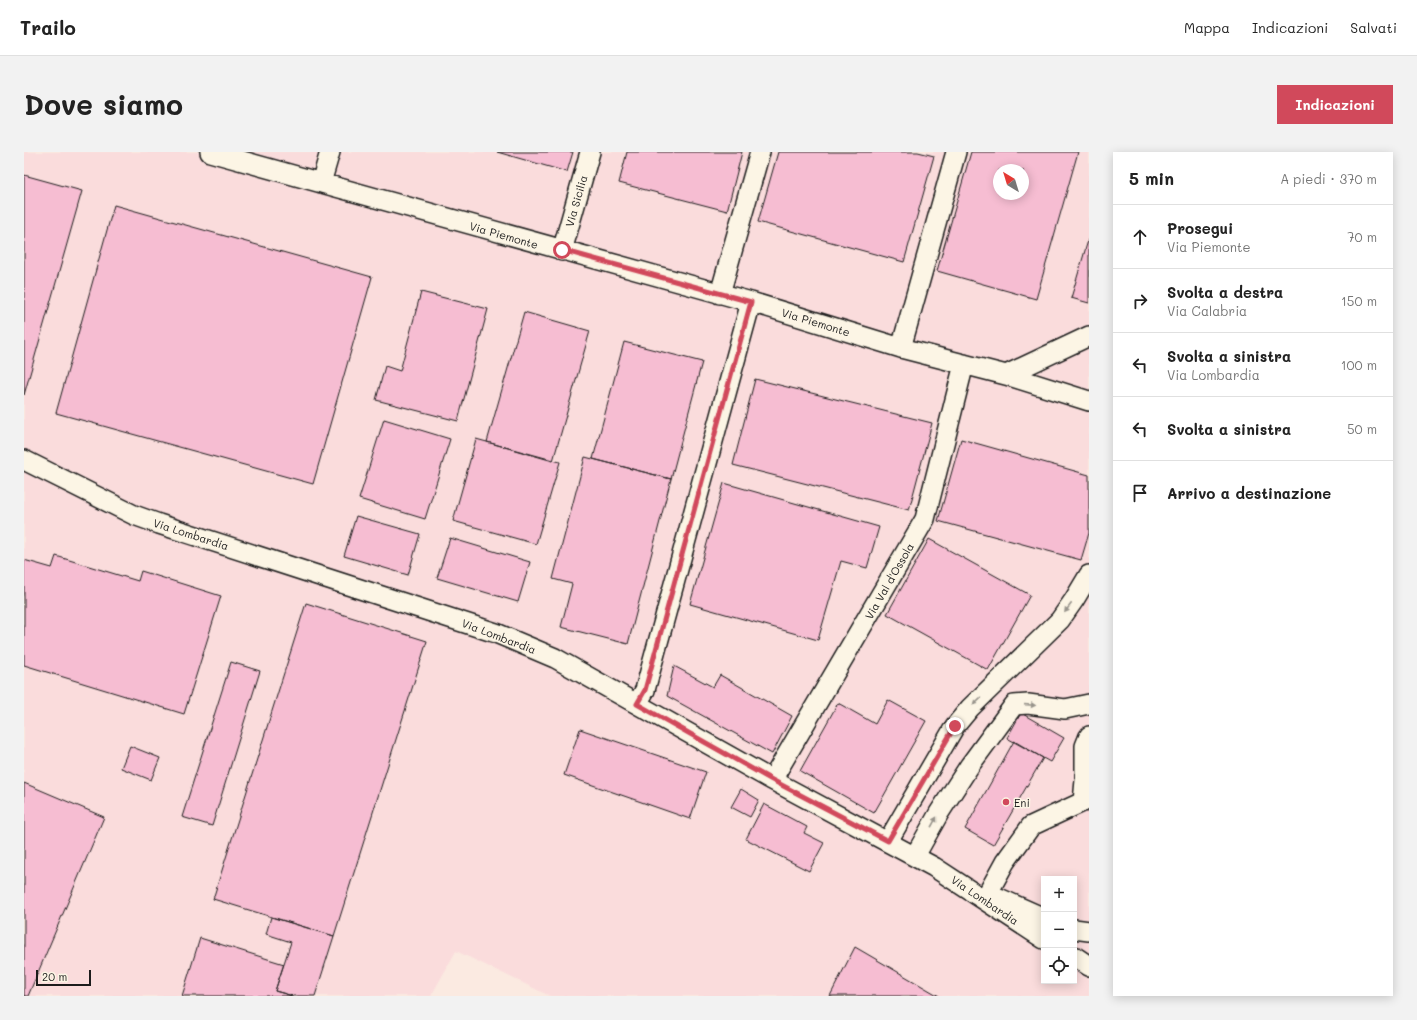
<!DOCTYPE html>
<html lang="it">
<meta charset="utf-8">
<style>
body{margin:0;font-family:Mali,sans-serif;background:#f2f2f2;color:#222}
.controls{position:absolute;right:12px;bottom:12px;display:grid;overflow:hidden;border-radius:0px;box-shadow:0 2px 10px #0003}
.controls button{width:36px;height:36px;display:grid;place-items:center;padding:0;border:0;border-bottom:1px solid #e0e0e0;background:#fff;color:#222;font:20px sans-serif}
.compass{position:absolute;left:969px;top:12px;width:36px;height:36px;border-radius:50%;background:#fff;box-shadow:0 2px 10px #0003;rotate:322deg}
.scale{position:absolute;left:12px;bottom:10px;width:55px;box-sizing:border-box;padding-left:4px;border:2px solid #1c1c1c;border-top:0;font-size:11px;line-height:14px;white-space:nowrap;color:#1c1c1c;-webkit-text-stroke:3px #fcf5e5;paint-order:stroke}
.stop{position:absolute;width:12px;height:12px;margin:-9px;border:3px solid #d1495b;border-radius:50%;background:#fff}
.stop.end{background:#d1495b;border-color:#fff;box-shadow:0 1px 4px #0008}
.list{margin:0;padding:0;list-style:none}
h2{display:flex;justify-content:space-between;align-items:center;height:52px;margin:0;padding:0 16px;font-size:17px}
h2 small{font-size:13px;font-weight:400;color:#767676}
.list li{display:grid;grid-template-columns:26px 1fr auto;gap:12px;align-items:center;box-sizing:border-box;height:64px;padding:0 16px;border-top:1px solid #e0e0e0}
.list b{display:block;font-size:15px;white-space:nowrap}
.list p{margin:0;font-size:13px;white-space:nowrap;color:#767676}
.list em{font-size:13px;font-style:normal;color:#767676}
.icon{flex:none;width:22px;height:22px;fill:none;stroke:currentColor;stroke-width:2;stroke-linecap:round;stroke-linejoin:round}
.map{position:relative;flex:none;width:1065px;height:844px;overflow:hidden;border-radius:0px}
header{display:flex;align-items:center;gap:24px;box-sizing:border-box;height:56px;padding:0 20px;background:#fff;border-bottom:1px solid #e0e0e0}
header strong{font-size:19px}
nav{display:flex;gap:22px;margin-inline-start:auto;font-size:14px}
.intro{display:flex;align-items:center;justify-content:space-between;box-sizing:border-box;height:96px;padding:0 24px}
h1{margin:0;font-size:28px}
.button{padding:10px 18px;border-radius:0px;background:#d1495b;color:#fff;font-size:14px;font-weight:700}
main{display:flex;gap:24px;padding:0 24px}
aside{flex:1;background:#fff;border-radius:0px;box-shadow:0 2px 10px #0003}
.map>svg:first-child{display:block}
</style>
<header>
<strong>Trailo</strong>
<nav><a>Mappa</a><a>Indicazioni</a><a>Salvati</a></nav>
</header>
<div class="intro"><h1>Dove siamo</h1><a class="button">Indicazioni</a></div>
<main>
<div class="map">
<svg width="1065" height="844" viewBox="0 0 1065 844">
<rect width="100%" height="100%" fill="#fbeae1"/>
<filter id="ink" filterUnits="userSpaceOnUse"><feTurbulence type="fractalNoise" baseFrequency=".025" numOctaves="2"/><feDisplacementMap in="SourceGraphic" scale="8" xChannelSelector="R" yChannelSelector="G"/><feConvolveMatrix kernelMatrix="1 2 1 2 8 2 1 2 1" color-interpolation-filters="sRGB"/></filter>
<g filter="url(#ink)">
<!-- built -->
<path fill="#fadcdc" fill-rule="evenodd" d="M 0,0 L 1065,0 L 1065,844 L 526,844 L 432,799 L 407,844 L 0,844 ZM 975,18 L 999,18 L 999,42 L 975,42 ZM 1020,727 L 1050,727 L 1050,829 L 1020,829 Z"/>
<!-- building -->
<path fill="#f6bdd2" stroke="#1c1c1c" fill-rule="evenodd" d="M 473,0 L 549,0 L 543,20 Z
M 603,0 L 718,0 L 703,59 L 595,31 Z
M 754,0 L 894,0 L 910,4 L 880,110 L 734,70 Z
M 947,0 L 1054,0 L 1012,147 L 913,119 ZM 975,18 L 999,18 L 999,42 L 975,42 Z
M 0,23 L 58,39 L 0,243 Z
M 90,53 L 348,125 L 289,332 L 32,261 Z
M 1065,85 L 1065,151 L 1047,146 Z
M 397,140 L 464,157 L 434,269 L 352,248 L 361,214 L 376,219 Z
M 500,160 L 566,179 L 529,309 L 463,290 Z
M 600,190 L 678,210 L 647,327 L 569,307 Z
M 731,227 L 908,271 L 885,358 L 709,313 Z
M 360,267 L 426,287 L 401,367 L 335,347 Z
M 452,287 L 536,310 L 512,392 L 429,369 Z
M 937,287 L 1065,323 L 1065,381 L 1057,408 L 914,369 Z
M 561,305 L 647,327 L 604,492 L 537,475 L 548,432 L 529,427 Z
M 700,331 L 855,375 L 843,416 L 817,409 L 794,488 L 666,452 Z
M 332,364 L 396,382 L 384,423 L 320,404 Z
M 426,386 L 506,410 L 494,450 L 413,426 Z
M 905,387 L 1006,443 L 964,518 L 863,462 Z
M 32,404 L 114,429 L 117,419 L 197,444 L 160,562 L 0,513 L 0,408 L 28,416 Z
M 282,451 L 403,489 L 310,784 L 189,747 Z
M 207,510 L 236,519 L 188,674 L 158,665 Z
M 650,514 L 689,535 L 696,523 L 768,564 L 748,602 L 643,544 Z
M 864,548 L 902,569 L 850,661 L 776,619 L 814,551 L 851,572 Z
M 997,561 L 1040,586 L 1026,610 L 983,586 Z
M 556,577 L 682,620 L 666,667 L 540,623 Z
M 990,589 L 1019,606 L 969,693 L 941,677 Z
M 106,594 L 136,606 L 127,628 L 97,616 Z
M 0,631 L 80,665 L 4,844 L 0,844 Z
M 717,637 L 735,648 L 726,665 L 707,655 Z
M 740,652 L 783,675 L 780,681 L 800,691 L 785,719 L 722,687 Z
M 247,765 L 310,784 L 291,844 L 269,844 L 251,839 L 267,790 L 242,782 Z
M 176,786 L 260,812 L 251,839 L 269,844 L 158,844 Z
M 831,795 L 915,844 L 806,844 Z"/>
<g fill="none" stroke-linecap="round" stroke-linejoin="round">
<defs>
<path id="minor" d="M 186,0 L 727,150 L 877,196 L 982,223 L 1065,249
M 297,31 L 306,0
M 538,99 L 566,0
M 696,142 L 736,0
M 877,196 L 932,0
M 982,223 L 1065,184
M 0,308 L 110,363 L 135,372 L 472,481 L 531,506 L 748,628 L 910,715 L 1020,787
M 613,552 L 621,538 L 727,150
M 748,628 L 901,367 L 940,212
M 1059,650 L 1061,628 L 1061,594 L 1065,584
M 864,689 L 931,574 L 946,556 L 1036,468 L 1050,448 L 1065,423
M 891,704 L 915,661 L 946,613 L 990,553 L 1004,552 L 1041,557 L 1065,552
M 964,741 L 981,710 L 1007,674 L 1065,647
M 975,746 L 1020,766
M 1050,777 L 1065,779
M 1050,804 L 1065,814"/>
</defs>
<!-- minor casing -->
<use href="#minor" stroke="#1c1c1c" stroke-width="22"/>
<!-- minor -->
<use href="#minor" stroke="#fcf5e5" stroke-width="19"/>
</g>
<!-- one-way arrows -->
<defs><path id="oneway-solid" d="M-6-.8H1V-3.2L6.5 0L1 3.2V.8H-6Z"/></defs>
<g fill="#97938b">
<use href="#oneway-solid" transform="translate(1044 456) rotate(127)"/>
<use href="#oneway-solid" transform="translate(953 549) rotate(136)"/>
<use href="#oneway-solid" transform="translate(1006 553) rotate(4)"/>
<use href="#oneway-solid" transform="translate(910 670) rotate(-61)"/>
</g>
</g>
<g fill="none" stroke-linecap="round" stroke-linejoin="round" filter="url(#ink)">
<!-- route -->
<path stroke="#d1495b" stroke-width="5" d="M 538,98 L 727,150 L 621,538 L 613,552 L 748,628 L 864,689 L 931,574"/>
</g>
<!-- markers -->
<circle fill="#d1495b" stroke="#fcf5e5" stroke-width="1.5" cx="982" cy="650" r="4"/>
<g text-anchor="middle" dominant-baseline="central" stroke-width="3" stroke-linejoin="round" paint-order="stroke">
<!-- street labels -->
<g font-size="11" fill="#1c1c1c" stroke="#fcf5e5">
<text transform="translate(552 49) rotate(-74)">Via Sicilia</text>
<text transform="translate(480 83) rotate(16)">Via Piemonte</text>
<text transform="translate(792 170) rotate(17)">Via Piemonte</text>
<text transform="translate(167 382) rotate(18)">Via Lombardia</text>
<text transform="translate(865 429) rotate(-60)">Via Val d'Ossola</text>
<text transform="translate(475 484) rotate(21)">Via Lombardia</text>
<text transform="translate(961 748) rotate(34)">Via Lombardia</text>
</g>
<!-- poi labels -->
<g font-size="11" fill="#1c1c1c" stroke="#fcf5e5" text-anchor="start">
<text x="990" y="650">Eni</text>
</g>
</g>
</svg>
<div class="controls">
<button>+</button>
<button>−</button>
<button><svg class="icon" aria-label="locate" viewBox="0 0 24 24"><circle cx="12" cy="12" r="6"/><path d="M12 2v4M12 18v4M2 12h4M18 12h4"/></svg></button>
</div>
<svg class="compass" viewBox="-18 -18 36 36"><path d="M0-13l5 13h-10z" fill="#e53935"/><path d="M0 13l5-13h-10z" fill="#767676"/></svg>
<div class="scale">20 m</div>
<div class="stop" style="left:538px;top:98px"></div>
<div class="stop end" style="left:931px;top:574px"></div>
</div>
<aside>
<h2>5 min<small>A piedi · 370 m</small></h2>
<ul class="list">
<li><svg class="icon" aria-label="ahead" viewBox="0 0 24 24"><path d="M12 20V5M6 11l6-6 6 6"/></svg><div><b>Prosegui</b><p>Via Piemonte</p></div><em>70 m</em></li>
<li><svg class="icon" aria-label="right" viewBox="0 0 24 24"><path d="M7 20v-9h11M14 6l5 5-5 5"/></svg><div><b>Svolta a destra</b><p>Via Calabria</p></div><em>150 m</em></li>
<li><svg class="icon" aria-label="left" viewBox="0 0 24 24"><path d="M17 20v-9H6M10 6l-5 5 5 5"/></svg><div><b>Svolta a sinistra</b><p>Via Lombardia</p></div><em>100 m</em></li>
<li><svg class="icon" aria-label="left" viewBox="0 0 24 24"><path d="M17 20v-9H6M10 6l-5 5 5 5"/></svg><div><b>Svolta a sinistra</b></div><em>50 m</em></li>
<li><svg class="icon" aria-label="arrive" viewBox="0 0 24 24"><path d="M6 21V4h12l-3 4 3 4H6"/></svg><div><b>Arrivo a destinazione</b></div></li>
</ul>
</aside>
</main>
